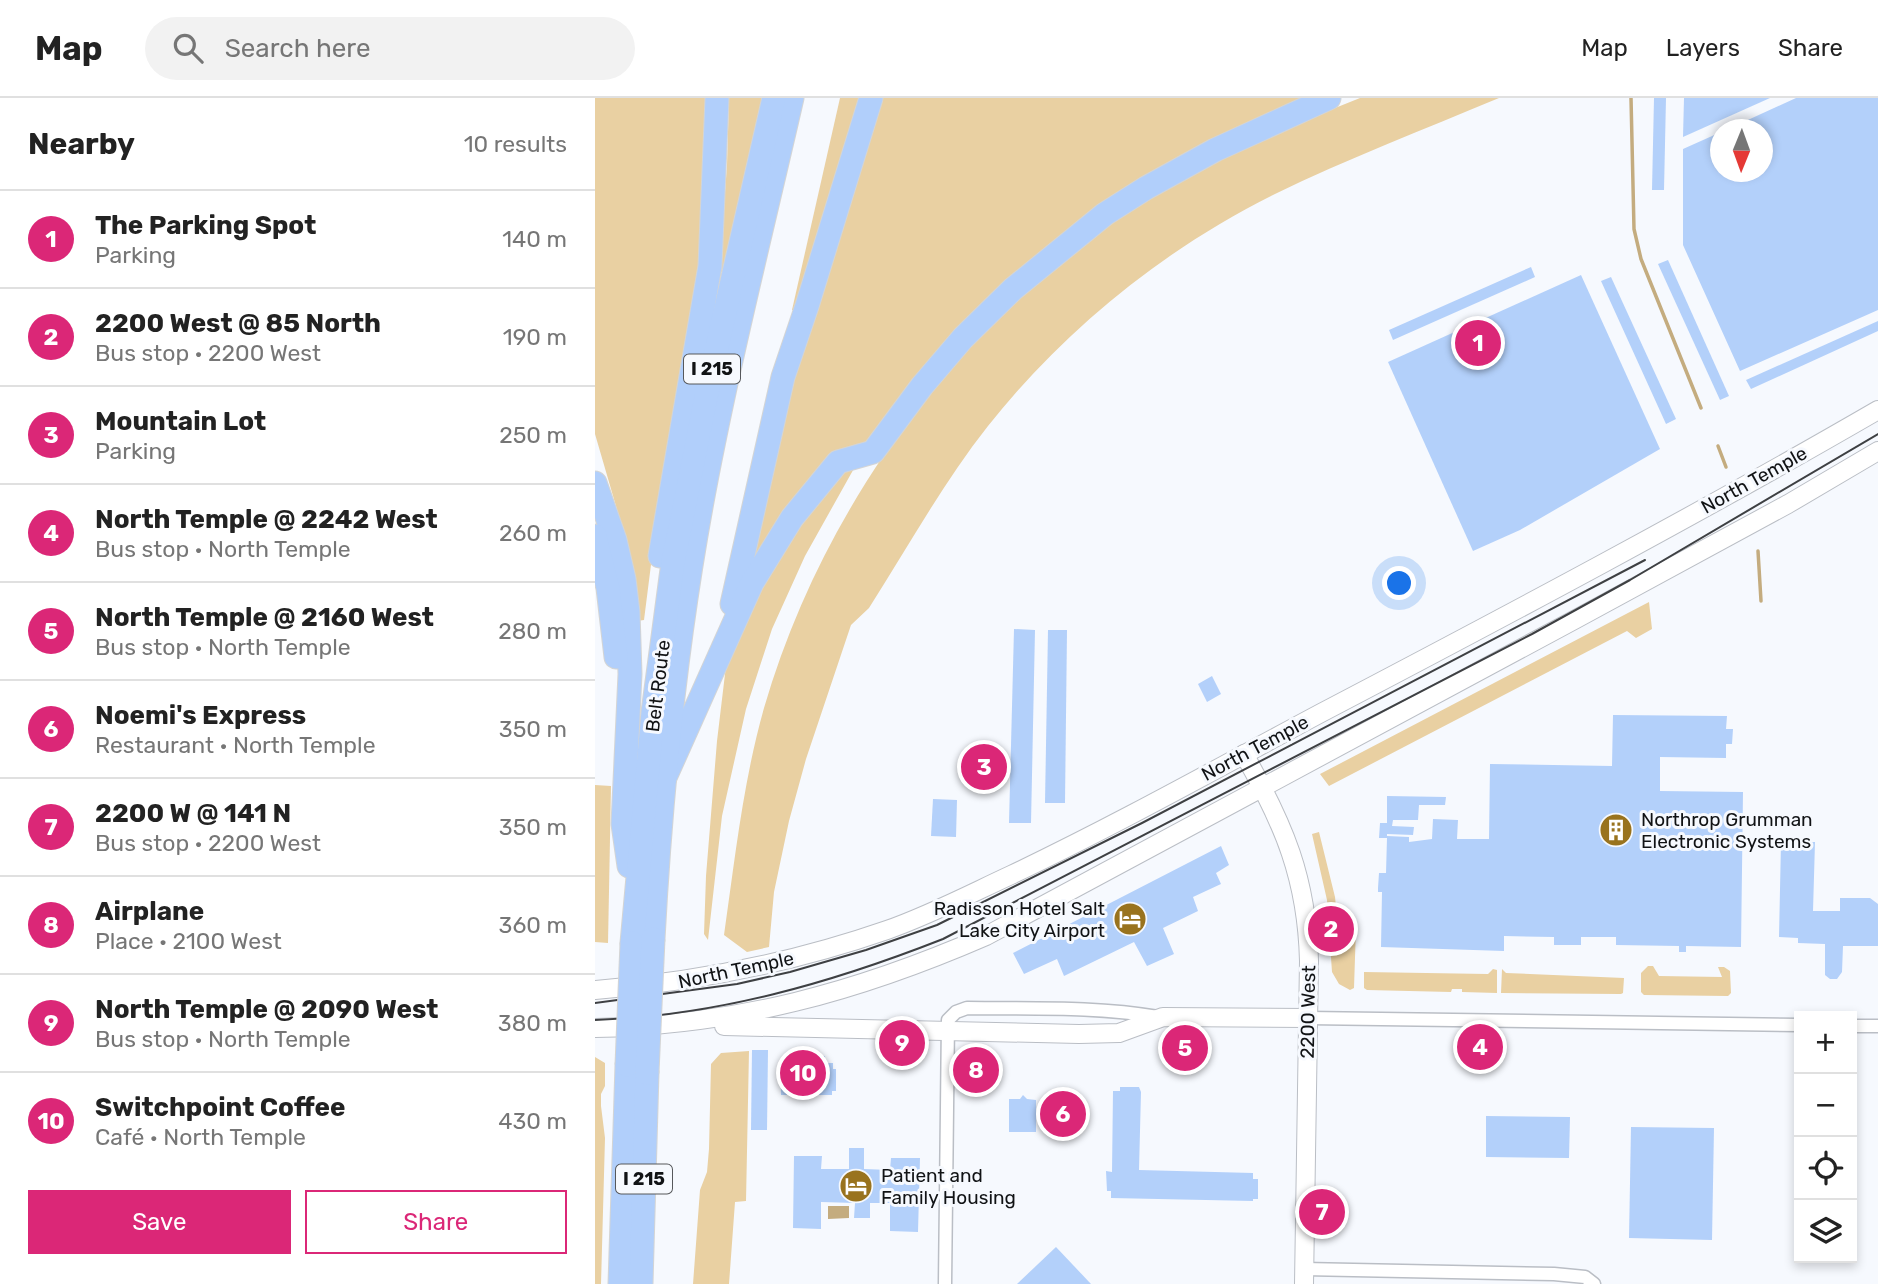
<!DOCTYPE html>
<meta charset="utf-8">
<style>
body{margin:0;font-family:Rubik,sans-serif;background:#f2f2f2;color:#222}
.controls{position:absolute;right:21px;bottom:21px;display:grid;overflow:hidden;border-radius:0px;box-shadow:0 4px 10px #0003}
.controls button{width:63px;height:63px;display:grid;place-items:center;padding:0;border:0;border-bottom:2px solid #e0e0e0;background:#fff;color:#222;font:35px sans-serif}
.compass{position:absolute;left:1115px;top:21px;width:63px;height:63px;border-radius:50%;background:#fff;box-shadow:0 4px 10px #0003;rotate:181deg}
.you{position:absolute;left:805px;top:486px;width:24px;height:24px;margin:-18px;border:5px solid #fff;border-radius:50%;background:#1a73e8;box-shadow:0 0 0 10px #1a73e833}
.badge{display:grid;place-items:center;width:46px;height:46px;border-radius:50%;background:#db2777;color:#fff;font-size:23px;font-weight:700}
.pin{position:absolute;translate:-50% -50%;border:4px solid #fff;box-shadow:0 2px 7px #0006}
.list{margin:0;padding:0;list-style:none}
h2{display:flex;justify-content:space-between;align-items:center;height:91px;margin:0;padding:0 28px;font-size:30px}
h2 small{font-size:23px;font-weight:400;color:#767676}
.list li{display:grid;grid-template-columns:46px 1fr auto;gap:21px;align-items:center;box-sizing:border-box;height:98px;padding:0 28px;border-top:2px solid #e0e0e0}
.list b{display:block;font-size:26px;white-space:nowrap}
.list p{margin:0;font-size:23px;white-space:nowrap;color:#767676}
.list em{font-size:23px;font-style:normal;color:#767676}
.actions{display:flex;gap:14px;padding:21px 28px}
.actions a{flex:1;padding:16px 0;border:2px solid #db2777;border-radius:0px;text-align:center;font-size:24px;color:#db2777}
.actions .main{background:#db2777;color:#fff}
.icon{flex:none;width:38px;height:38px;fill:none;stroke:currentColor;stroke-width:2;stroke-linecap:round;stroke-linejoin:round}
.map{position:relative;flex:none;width:1283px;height:1186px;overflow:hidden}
header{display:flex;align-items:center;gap:42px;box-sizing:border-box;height:98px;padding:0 35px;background:#fff;border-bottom:2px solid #e0e0e0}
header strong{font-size:33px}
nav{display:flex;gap:38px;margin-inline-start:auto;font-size:24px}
.search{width:490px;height:63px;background:#f2f2f2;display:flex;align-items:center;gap:18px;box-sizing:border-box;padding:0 24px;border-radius:38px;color:#767676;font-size:26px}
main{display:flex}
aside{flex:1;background:#fff}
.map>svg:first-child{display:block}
.green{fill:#e9d0a2}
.water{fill:#c4ac7f}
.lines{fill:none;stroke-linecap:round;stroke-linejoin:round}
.stream{stroke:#c4ac7f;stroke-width:3.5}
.building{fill:#b3d0fa}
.street-casing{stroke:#babec5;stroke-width:15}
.secondary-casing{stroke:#babec5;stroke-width:20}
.highway-casing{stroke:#d4d5d5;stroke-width:25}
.street{stroke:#fff;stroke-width:12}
.secondary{stroke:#fff;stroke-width:18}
.highway{stroke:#b1cffb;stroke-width:23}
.tram{stroke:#3e4043;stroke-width:2}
.highway-bridge-casing{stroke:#d4d5d5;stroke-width:25;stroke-linecap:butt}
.highway-bridge{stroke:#b1cffb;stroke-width:23}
.labels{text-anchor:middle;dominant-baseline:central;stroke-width:6;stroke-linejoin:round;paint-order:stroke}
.shield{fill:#f6f9fe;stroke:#56585b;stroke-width:2}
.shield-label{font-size:18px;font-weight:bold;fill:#111315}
.street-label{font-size:19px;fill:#111315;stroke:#f6f9fe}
.poi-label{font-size:19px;fill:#111315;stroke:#f6f9fe;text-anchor:start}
</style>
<header>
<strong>Map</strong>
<div class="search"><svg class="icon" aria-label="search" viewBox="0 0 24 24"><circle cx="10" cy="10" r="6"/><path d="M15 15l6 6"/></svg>Search here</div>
<nav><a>Map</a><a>Layers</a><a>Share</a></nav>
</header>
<main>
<aside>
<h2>Nearby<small>10 results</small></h2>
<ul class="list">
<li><span class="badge">1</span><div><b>The Parking Spot</b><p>Parking</p></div><em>140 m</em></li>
<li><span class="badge">2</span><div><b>2200 West @ 85 North</b><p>Bus stop · 2200 West</p></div><em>190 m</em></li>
<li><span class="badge">3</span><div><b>Mountain Lot</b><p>Parking</p></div><em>250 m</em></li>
<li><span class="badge">4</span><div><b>North Temple @ 2242 West</b><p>Bus stop · North Temple</p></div><em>260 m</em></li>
<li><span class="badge">5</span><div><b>North Temple @ 2160 West</b><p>Bus stop · North Temple</p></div><em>280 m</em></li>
<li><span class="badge">6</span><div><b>Noemi's Express</b><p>Restaurant · North Temple</p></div><em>350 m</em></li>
<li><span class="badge">7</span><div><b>2200 W @ 141 N</b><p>Bus stop · 2200 West</p></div><em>350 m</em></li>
<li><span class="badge">8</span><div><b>Airplane</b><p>Place · 2100 West</p></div><em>360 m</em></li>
<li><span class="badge">9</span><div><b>North Temple @ 2090 West</b><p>Bus stop · North Temple</p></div><em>380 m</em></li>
<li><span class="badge">10</span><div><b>Switchpoint Coffee</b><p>Café · North Temple</p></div><em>430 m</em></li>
</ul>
<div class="actions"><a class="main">Save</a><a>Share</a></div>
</aside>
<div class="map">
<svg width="1283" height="1186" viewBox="0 0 1283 1186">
<rect width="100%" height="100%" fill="#f6f9fe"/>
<!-- green -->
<g class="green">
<polygon points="0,0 117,0 112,127 59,443 49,522 42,523 30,439 0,336"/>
<polygon points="134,0 171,0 132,170 124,176 132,67"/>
<polygon points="245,0 266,0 205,213 197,212"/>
<polygon points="282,0 712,0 502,111 451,150 400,193 271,349 210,458 177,531 151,611 127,718 113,842 109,836 111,778 122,643 133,551 187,323"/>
<path d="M765 0H904C830 31 752 61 680 96 569 151 470 231 393 328 348 385 313 449 274 510L256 527 211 661 194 723 179 794 174 849 152 854 129 837C140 761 148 684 169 610 233 390 387 194 586 81 643 49 705 24 765 0Z"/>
<polygon points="1054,504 1057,531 1041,540 1032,533 734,688 725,676"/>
<polygon points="0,687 16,688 13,845 0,844"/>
<polygon points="724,734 740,799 744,837 761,829 759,890 755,892 744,886 737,874 732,802 717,736"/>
<polygon points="1053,868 1058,868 1064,878 1127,879 1123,869 1129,869 1135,873 1136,895 1133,898 1049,897 1046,894 1046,875"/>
<polygon points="898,871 902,872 902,895 867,894 867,891 857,891 856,894 772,892 769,890 769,874 893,876"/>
<polygon points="907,871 911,875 1029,880 1028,895 1026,896 906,895"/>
<polygon points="154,953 151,1103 140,1104 134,1186 98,1186 105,1092 112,1074 114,1051 116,966 126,955"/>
<polygon points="0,959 10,965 10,988 6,996 6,1008 10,1040 6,1186 0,1186"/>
</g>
<!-- water -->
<polygon class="water" points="233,1108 254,1108 254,1120 233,1121"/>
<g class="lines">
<!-- stream -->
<g class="stream">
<polyline points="1036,0 1039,131 1046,161 1106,310"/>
<polyline points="1123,348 1131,369"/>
<polyline points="1163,453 1166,503"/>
</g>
</g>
<!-- building -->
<g class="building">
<polygon points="1059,0 1071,0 1069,92 1057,92"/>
<polygon points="1089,0 1175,0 1088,39"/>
<polygon points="1201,0 1283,0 1283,212 1145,273 1088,147 1088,51 1126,34 1126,74 1168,74 1168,32 1131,32"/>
<polygon points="1073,162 1134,298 1125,302 1063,166"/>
<polygon points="936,169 940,179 798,242 794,232"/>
<polygon points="986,177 1065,351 925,432 878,453 793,264"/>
<polygon points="1016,179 1081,321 1071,326 1006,183"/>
<polygon points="1283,223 1283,233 1156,291 1151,282"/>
<polygon points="419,531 440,532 436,725 414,725"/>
<polygon points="453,532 472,532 470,705 450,705"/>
<polygon points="617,578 626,596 612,604 603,586"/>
<polygon points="1018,617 1132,618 1131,631 1138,631 1137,646 1131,646 1131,660 1065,659 1065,693 1148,694 1146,849 1091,848 1091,854 1084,854 1084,848 1021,847 1021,839 986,839 986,847 959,847 959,839 909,838 909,853 786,849 787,794 783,794 783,790 784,775 791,775 792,740 784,740 785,725 792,725 792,698 851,699 850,707 824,707 823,722 798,722 797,728 819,729 818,737 792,736 792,738 814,739 814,744 837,741 838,721 863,722 862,741 894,741 895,666 1017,668"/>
<polygon points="338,701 362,702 361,739 336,738"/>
<polygon points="1186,744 1220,744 1218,813 1245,813 1245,800 1275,800 1283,806 1283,848 1248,848 1247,874 1242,881 1235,881 1230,877 1230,846 1203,845 1203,840 1184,839"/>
<polygon points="626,748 634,767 621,775 626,786 598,799 603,813 568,830 579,856 552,868 539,844 469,878 462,861 429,876 418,855"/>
<polygon points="157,952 173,952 172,1032 156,1032"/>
<polygon points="196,958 230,958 230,965 238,965 238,971 241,971 241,993 237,993 237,997 186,997 185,961 196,961"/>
<polygon points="525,989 544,989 546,994 544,1072 658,1075 658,1081 663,1081 663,1101 658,1101 658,1103 516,1100 516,1093 512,1093 511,1073 517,1074 518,993 525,993"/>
<polygon points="428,997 432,1001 441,1002 441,1034 414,1034 414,1001 425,1001"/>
<polygon points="466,997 471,1002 480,1002 479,1034 452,1034 453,1002 461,1002"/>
<polygon points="891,1018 975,1019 974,1060 891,1059"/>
<polygon points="1036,1029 1119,1030 1117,1142 1034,1140"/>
<polygon points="254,1050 269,1050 269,1071 295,1072 296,1060 325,1060 323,1134 295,1133 295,1105 275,1105 275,1120 259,1120 260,1105 226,1104 226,1131 198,1130 199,1058 227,1058 226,1071 254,1071"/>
<polygon points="461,1149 496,1186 422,1186"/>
</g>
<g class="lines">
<defs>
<g id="street">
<polyline points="713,920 1204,927"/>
<polyline points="1257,928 1283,928"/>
<polyline points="709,1171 959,1176 990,1179 999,1186"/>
<path d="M350 1186 353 922 361 914 372 910C436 911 500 908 563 919"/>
</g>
<g id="secondary">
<path d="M649 656C689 727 712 780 714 863L709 1186"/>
<path d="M0 892C100 884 197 865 292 832 335 817 375 796 416 777 521 727 623 670 726 615 913 517 1100 418 1283 312"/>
<polyline points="129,928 484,936 524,935 568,919 713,920"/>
<path d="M0 930C142 927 262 894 391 838L981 521 1193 406 1283 353"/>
</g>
<g id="highway">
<polyline points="0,385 20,442 29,481 33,514 35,576 28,726 34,768"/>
<polyline points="0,438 13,490 21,559"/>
<polyline points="65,458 115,168 122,0"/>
<polyline points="137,506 188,279 212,208 276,0"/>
<polyline points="68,684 157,485 197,420 243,364 278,354 327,288 368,240 418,191 510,116 551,90 620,52 734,0"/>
<path d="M58 841C66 691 81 541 109 393 134 261 167 131 197 0"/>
<polyline points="37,845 58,614 78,464 116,275 179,0"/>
<polyline points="25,1186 32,967"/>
<polyline points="46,1186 52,975"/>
</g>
</defs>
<!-- street casing -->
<use href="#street" class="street-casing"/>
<!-- secondary casing -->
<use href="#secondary" class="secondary-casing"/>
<!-- highway casing -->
<use href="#highway" class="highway-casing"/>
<!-- street -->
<use href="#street" class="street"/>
<!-- secondary -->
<use href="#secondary" class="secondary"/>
<!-- highway -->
<use href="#highway" class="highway"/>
<!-- tram -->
<g class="tram">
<polyline points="0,905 142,886 195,874 271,852 342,827 547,725 1050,462"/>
<path d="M0 922C121 918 236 885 348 841L937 536 1035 482 1283 336"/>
</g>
<defs>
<g id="highway-bridge">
<polyline points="32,967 37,845"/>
<polyline points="52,975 58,841"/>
</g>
</defs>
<!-- highway-bridge casing -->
<use href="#highway-bridge" class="highway-bridge-casing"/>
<!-- highway-bridge -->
<use href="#highway-bridge" class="highway-bridge"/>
</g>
<!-- icons -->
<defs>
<symbol id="building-disc" viewBox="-11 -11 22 22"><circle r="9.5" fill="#99731e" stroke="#f6f9fe"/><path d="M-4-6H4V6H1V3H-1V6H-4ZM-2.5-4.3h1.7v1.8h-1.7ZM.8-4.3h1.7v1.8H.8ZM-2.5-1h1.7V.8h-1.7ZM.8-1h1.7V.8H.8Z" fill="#fff"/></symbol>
<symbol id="hotel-disc" viewBox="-11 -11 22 22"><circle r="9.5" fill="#99731e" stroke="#f6f9fe"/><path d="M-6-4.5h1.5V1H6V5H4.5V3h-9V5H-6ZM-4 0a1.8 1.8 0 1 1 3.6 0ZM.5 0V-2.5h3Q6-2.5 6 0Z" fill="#fff"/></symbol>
</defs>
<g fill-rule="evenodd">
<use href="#building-disc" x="1002" y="713" width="38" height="38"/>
<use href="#hotel-disc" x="516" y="802" width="38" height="38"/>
<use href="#hotel-disc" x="242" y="1069" width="38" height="38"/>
</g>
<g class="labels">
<!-- shield labels -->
<g class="shield">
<rect x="89" y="256.5" width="56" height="29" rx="5"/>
<rect x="21" y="1066.5" width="56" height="29" rx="5"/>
</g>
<g class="shield-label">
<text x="117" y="271">I 215</text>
<text x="49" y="1081">I 215</text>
</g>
<!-- street labels -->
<g class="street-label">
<text transform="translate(1159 382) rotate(-29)">North Temple</text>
<text transform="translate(63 588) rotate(-83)">Belt Route</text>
<text transform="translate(660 650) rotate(-28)">North Temple</text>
<text transform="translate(141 872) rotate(-12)">North Temple</text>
<text transform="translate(713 914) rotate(-89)">2200 West</text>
</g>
<!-- poi labels -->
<g class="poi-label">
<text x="1046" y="721">Northrop Grumman<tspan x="1046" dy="22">Electronic Systems</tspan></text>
<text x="510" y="810" text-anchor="end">Radisson Hotel Salt<tspan x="510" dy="22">Lake City Airport</tspan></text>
<text x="286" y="1077">Patient and<tspan x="286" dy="22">Family Housing</tspan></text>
</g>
</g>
</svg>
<div class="controls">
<button>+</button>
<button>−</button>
<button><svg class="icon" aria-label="locate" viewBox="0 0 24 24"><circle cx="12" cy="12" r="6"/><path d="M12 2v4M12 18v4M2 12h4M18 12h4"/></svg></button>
<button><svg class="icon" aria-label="layers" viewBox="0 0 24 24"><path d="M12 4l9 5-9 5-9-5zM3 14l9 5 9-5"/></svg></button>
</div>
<svg class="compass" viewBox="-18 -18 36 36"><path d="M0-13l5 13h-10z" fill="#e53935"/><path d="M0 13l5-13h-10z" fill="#767676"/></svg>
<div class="you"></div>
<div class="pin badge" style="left:883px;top:245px">1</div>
<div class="pin badge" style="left:736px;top:831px">2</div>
<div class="pin badge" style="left:389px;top:669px">3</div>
<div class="pin badge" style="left:885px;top:949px">4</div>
<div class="pin badge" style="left:590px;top:950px">5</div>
<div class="pin badge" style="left:468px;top:1016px">6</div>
<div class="pin badge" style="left:727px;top:1114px">7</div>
<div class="pin badge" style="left:381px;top:972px">8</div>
<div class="pin badge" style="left:307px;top:945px">9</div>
<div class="pin badge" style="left:208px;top:975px">10</div>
</div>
</main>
